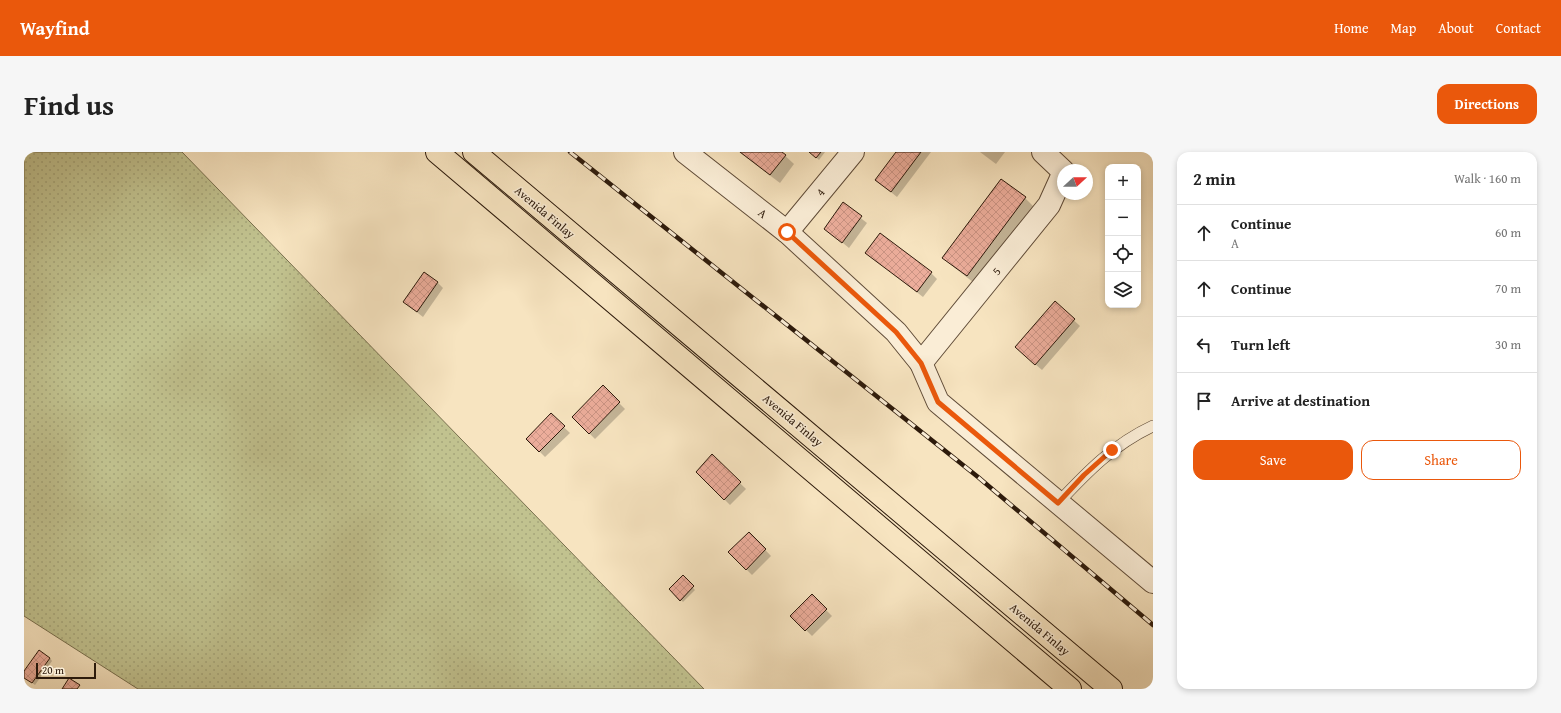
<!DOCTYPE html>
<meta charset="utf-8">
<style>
body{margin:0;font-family:"Gentium Book Plus",serif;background:#f6f6f6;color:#222}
.controls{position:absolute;right:12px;top:12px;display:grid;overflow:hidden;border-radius:8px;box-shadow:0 2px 6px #0003}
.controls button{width:36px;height:36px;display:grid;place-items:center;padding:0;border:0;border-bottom:1px solid #e0e0e0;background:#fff;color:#222;font:20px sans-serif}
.compass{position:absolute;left:1033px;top:12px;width:36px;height:36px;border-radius:50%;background:#fff;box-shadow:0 2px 6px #0003;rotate:69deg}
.scale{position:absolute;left:12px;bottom:10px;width:60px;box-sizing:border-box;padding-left:4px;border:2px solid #2d1a0b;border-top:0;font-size:11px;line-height:14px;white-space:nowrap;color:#2d1a0b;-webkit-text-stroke:3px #faedd6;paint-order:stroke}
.stop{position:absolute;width:12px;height:12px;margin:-9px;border:3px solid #ea580c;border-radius:50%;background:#fff}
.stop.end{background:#ea580c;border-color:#fff;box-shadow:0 1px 4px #0008}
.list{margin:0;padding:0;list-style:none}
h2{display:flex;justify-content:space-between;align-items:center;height:52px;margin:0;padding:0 16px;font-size:17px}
h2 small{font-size:13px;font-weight:400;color:#767676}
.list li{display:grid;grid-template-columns:26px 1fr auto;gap:12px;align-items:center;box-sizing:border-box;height:56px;padding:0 16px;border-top:1px solid #e0e0e0}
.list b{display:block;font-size:15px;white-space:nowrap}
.list p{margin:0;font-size:13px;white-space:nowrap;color:#767676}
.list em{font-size:13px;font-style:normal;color:#767676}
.actions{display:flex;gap:8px;padding:12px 16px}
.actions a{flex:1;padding:9px 0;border:1px solid #ea580c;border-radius:12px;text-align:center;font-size:14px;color:#ea580c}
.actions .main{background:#ea580c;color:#fff}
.icon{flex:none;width:22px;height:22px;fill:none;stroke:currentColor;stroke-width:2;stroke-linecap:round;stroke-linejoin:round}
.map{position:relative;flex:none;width:1129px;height:537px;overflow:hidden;border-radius:12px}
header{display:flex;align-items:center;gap:24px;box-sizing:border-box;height:56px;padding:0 20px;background:#ea580c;color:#fff}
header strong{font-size:19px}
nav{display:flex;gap:22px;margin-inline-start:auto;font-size:14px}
.intro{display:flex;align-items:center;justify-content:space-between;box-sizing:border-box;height:96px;padding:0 24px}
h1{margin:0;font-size:28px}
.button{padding:10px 18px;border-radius:12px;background:#ea580c;color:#fff;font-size:14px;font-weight:700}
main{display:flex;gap:24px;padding:0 24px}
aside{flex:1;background:#fff;border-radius:12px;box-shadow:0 2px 6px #0003}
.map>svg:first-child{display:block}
.grass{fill:url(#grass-dots);stroke:#776e4d}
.shadow{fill:#0003}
.building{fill:url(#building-cross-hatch);stroke:#2d1a0b}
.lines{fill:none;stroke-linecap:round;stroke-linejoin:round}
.service-casing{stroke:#604c38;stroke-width:12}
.minor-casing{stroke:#604c38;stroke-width:24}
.trunk-casing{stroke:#2d1a0b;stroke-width:24}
.service{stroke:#faedd6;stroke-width:11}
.minor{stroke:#faedd6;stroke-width:22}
.trunk{stroke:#f7e4c0;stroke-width:22}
.rail-casing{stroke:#2d1a0b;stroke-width:4.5}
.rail{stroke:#faedd6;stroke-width:3;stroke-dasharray:9;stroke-linecap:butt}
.route{stroke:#ea580c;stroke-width:5}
.labels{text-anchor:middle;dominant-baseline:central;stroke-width:3;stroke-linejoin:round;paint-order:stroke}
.street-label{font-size:12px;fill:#2d1a0b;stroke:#faedd6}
</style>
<header>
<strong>Wayfind</strong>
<nav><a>Home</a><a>Map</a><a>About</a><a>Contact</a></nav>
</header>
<div class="intro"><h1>Find us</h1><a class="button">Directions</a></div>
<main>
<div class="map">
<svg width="1129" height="537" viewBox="0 0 1129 537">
<defs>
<pattern id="grass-dots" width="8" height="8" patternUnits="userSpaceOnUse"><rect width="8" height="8" fill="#c1c28f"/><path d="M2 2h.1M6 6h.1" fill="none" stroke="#a6a67a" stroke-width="1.8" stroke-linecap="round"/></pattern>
<pattern id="building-cross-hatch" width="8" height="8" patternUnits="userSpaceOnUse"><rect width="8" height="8" fill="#ecad9b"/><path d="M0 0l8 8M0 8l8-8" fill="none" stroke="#cb9484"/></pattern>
</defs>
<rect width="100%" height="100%" fill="#f7e4c0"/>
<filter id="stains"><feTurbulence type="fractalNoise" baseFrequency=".005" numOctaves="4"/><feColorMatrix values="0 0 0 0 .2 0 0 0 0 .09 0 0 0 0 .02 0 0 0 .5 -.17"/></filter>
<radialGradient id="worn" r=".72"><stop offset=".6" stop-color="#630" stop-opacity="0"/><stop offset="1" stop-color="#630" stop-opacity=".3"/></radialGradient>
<!-- grass -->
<polygon class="grass" points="0,0 158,0 680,537 114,537 0,464"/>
<!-- shadow -->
<g class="shadow">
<polygon points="715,0 757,0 770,12 756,31"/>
<polygon points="786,0 801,0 795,8"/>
<polygon points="873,0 907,0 873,45 852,28"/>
<polygon points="956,0 981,0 972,12"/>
<polygon points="1001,46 1012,57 954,134 931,116 920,106"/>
<polygon points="819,52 843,71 825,96 801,76"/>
<polygon points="842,101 907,121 913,127 899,145"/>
<polygon points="414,131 419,136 399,165 380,150"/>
<polygon points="1031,151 1056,174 1018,218 998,201"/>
<polygon points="579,235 601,257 571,287 549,265"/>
<polygon points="527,263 546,281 521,305 503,287"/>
<polygon points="688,304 722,337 706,353 673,320"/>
<polygon points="725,381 747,404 728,423 705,400"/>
<polygon points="659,425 671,438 659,450 646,437"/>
<polygon points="788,444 808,464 788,484 768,464"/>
<polygon points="26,506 28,509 11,533 0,525 0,521"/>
</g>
<!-- building -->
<g class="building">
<polygon points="716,0 758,0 762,3 746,23"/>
<polygon points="785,0 797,0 792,6"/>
<polygon points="872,0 897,0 867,40 851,28"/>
<polygon points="977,27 1002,45 943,124 918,106"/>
<polygon points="819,50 838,64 818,91 800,77"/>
<polygon points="856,81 908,120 893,140 841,101"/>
<polygon points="400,120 414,130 393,160 379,150"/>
<polygon points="1031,149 1051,167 1011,213 991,195"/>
<polygon points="579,233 596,250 565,282 548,265"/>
<polygon points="527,261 541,274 515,300 502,287"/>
<polygon points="688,302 717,330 700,348 672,320"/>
<polygon points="725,380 742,397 722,418 704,400"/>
<polygon points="659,423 670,434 656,449 645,437"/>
<polygon points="788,442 803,457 781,479 766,464"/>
<polygon points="15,498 26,506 8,531 0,526 0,519"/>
<polygon points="45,526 56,533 53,537 38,537"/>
</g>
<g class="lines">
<defs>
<path id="service" d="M1034 351C1063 320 1090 292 1129 274"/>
<g id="minor">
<polyline points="661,0 763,80 872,180 897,211 914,250 1129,430"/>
<polyline points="1019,0 1039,19"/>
<polyline points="763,80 829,0"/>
<polyline points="897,211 1025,53 1039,22"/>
</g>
<g id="trunk">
<polyline points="413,0 1046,537"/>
<polyline points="450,0 1087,537"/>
</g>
</defs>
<!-- service casing -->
<use href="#service" class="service-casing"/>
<!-- minor casing -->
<use href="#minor" class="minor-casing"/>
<!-- trunk casing -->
<use href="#trunk" class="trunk-casing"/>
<!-- service -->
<use href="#service" class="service"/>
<!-- minor -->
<use href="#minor" class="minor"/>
<!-- trunk -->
<use href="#trunk" class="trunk"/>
<defs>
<polyline id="rail" points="546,0 954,325 1129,473"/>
</defs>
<!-- rail casing -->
<use href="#rail" class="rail-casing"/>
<!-- rail -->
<use href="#rail" class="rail"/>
</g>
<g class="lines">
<!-- route -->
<polyline class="route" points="763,80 872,180 897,211 914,250 1034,351 1060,323 1088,298"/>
</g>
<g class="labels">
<!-- street labels -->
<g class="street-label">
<text transform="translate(796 40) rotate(-51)">4</text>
<text transform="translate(521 60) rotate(40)">Avenida Finlay</text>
<text transform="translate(739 61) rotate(38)">A</text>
<text transform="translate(972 119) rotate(-51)">5</text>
<text transform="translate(769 268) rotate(40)">Avenida Finlay</text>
<text transform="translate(1016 477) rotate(40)">Avenida Finlay</text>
</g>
</g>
<rect width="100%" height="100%" filter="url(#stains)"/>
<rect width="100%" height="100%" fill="url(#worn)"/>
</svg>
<div class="controls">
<button>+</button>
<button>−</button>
<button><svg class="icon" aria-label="locate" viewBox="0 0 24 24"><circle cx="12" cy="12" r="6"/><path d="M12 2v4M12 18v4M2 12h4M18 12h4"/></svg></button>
<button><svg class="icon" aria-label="layers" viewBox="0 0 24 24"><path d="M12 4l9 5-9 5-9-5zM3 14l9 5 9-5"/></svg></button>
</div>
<svg class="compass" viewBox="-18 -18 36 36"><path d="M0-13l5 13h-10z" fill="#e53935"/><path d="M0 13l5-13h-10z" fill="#767676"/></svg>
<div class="scale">20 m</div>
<div class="stop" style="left:763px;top:80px"></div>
<div class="stop end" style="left:1088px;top:298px"></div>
</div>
<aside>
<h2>2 min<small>Walk · 160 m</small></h2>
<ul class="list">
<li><svg class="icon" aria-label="ahead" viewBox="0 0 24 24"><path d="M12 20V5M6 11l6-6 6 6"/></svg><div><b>Continue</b><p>A</p></div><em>60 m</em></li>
<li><svg class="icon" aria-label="ahead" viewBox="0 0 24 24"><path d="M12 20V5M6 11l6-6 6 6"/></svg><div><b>Continue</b></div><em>70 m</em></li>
<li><svg class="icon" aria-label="left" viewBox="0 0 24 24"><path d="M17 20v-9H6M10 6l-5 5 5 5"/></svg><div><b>Turn left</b></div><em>30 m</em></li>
<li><svg class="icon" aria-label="arrive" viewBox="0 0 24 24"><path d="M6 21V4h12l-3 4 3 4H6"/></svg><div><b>Arrive at destination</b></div></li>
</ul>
<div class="actions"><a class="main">Save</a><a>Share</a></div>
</aside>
</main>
